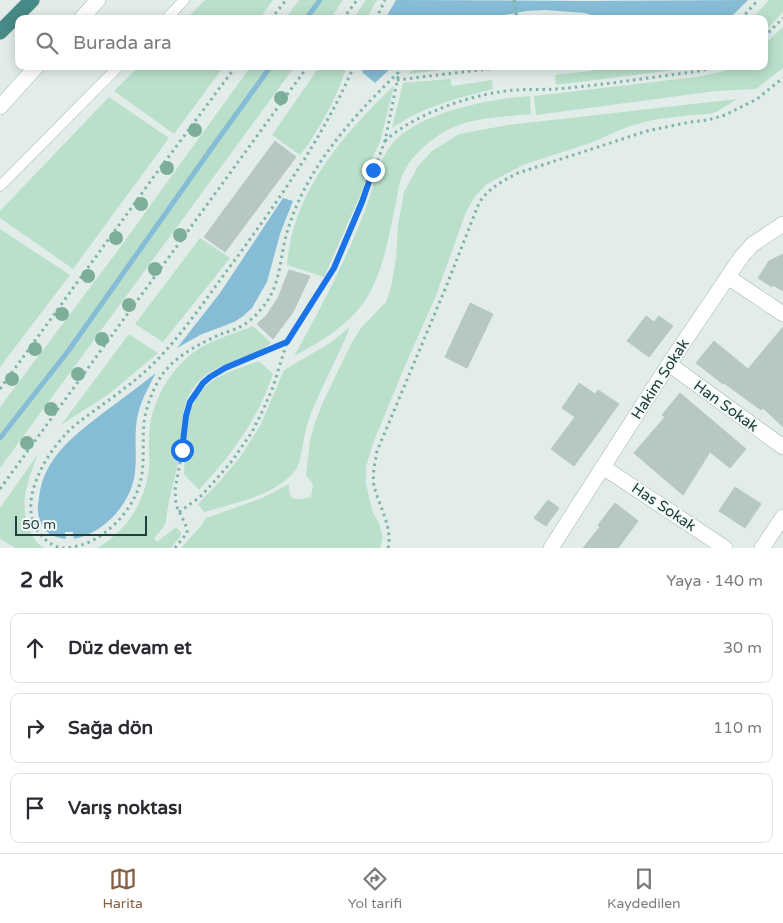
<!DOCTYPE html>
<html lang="tr">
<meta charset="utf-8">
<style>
body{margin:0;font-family:"Varela Round",sans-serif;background:#f7f7f7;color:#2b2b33}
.scale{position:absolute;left:15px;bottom:12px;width:132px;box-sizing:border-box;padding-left:5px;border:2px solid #21403d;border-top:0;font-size:14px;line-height:18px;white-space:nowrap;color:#21403d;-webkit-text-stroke:4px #f3faf7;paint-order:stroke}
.stop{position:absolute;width:15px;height:15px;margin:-11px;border:4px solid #1a73e8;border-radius:50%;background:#fff}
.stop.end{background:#1a73e8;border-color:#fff;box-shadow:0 1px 5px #0008}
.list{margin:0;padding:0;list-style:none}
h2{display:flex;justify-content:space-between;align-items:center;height:65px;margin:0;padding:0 20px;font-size:21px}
h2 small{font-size:16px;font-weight:400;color:#7c7c81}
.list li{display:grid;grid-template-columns:32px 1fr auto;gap:15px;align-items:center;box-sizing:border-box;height:70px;margin:0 10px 10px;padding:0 10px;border:1px solid #e1e1e2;border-radius:10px}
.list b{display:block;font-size:19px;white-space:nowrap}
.list em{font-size:16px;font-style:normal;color:#7c7c81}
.icon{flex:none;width:28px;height:28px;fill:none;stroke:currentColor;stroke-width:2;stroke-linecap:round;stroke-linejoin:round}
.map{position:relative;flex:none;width:783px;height:548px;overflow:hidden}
.search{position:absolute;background:#fff;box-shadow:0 2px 12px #0003;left:15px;right:15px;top:15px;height:55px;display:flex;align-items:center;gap:12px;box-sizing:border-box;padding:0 18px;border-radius:10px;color:#7c7c81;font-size:19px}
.sheet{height:305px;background:#fff}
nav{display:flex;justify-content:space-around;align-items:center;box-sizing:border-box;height:70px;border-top:1px solid #e1e1e2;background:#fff;font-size:14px;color:#7c7c81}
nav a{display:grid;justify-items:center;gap:2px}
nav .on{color:#895d41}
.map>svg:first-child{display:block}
.green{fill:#bae0cb}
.water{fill:#86bcd6}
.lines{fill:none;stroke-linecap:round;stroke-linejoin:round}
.stream{stroke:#86bcd6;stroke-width:5}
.building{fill:#b7c8c4;stroke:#b4c8c3}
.service-casing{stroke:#a4b6b3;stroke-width:11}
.minor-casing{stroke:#a4b6b3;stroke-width:16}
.trunk-casing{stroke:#c1cac9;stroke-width:16}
.path{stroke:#80b3ac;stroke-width:3;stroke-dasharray:2.5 4;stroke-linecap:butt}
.service{stroke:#fff;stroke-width:10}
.minor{stroke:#fff;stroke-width:15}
.trunk{stroke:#478a87;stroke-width:15}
.tree{fill:#7cae99}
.route{stroke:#1a73e8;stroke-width:6}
.labels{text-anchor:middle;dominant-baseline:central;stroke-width:4;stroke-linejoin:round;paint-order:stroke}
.street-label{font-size:15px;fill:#21403d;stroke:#f3faf7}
</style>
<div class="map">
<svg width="783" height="548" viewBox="0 0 783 548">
<rect width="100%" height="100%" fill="#e2edea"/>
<!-- green -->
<g class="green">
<polygon points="205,0 273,0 259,19 186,19"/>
<polygon points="299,0 343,0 330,19 285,19"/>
<polygon points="366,0 377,0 366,19 353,19"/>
<polygon points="769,0 783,0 783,12 764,32 764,19 752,19"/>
<polygon points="783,27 783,68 756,89 716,91 536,115 534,96 696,77 721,72 734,66 764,66 764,45"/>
<polygon points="139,66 224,66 174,134 114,91"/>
<polygon points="251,66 295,66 0,468 0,407 116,253"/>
<path d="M320 66H347C337 97 320 129 300 155L272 135Z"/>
<polygon points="417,66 476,66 408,74"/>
<polygon points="597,66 705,66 556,85 555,75 592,71"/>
<path d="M450 79 452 86 492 80 493 89C457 98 423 107 392 128L403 83Z"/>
<path d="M394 86 380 142 371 161 362 191 324 277 287 265C288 253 290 240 294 227 310 173 353 124 394 86Z"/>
<path d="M530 96 531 114C504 117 474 117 449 129 434 137 413 154 405 170 399 179 398 192 396 203 389 235 382 280 361 306 344 328 319 343 294 356 321 308 347 258 366 208 374 186 377 163 392 144 419 112 490 99 530 96Z"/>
<polygon points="109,97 169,138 73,269 0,218 0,211"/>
<path d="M737 99 718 111 710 114 690 115 652 120 627 127 590 143 523 165 487 184 475 196 466 212 435 298 404 368 372 446 366 467V484L373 513 379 523 383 538 380 548H181L200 527 206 518 262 498 289 484C288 503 297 500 311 497L313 484 306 475 310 440 315 423 323 402 351 344 361 328 386 302 391 287 396 259 398 225 404 192 418 166 432 151 459 134 508 125Z"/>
<polygon points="0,229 70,275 0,367"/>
<polygon points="200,238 230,258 163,342 135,324"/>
<path d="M253 326 271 343C265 348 259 352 252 355 237 362 219 365 206 375 178 396 183 426 179 456 176 478 168 499 166 521L163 528 154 538 157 542 176 527 181 532 180 537 171 548H97C127 531 145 502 149 468 150 457 148 445 149 434 151 405 166 376 188 357 205 341 232 335 253 326Z"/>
<path d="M350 327C337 361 318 391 307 425 303 438 302 463 294 472 272 497 234 503 204 512L198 504 220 481 241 456 261 424 284 370 330 343Z"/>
<polygon points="129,334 158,353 109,394 61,425"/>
<path d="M259 361 273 374C257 421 232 454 199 490L184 474C186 442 182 402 212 381 226 372 243 367 259 361Z"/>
<path d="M38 454C29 478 19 500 28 526 31 535 36 543 44 548H16L0 539V508Z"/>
</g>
<!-- water -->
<g class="water">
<polygon points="396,0 585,1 748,0 734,14 727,19 604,19 585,13 546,10 526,11 484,19 385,19"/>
<polygon points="364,66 393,66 375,83 362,72"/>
<polygon points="283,198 293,201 280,234 267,282 252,308 242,317 234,322 200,335 177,348 220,293"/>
<path d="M156 373C148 388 140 402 137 419 134 437 137 455 135 473 131 504 104 533 74 539L73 532H65L66 539C51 537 43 532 39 517 37 511 38 504 39 498 43 457 77 433 107 410 124 398 140 385 156 373Z"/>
</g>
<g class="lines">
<!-- stream -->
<g class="stream">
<polyline points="306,19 320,0"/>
<polyline points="0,438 69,350 216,142 271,66"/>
</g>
</g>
<!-- building -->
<g class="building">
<polygon points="275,141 296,157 225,252 204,237"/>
<polygon points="783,254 783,291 773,285 772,287 758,278 769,261"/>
<polygon points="289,270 310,276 293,312 273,339 257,324 266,316 278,298"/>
<polygon points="470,303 493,314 467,368 445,357"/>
<polygon points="646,316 654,322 659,316 673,326 649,357 627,341"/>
<polygon points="783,327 783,427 763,408 761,410 724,383 723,384 696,363 714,341 748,369"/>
<polygon points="579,383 595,394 598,390 619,404 574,466 551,449 575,417 562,408"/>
<polygon points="680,393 746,449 730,468 710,452 683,495 634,453 665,417 662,415"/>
<polygon points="735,487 761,504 745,528 719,511"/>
<polygon points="548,500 559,508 546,526 534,518"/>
<polygon points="615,503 638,521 618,548 583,548 600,527 598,525"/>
</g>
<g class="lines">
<defs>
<g id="service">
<polyline points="166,19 184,0"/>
<polyline points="0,186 119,66"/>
</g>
<g id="minor">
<polyline points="81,19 98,0"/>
<polyline points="0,107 37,66"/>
<polyline points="728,277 783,314"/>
<polyline points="669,364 783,447"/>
<polyline points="603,467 725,548"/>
<polyline points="551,548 669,364 742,256 753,244 783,224"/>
<polyline points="762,548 783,517"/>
</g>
<polyline id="trunk" points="0,32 32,0"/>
</defs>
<!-- service casing -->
<use href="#service" class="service-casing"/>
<!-- minor casing -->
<use href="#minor" class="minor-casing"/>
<!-- trunk casing -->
<use href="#trunk" class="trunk-casing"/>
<!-- path -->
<g class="path">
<polyline points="514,0 517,19"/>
<polyline points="271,19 286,0"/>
<polyline points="343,19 357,0"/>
<polyline points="376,19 385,0"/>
<polyline points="534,19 554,19"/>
<polyline points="741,19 758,0"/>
<polyline points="764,37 783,18"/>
<path d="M354 66C322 140 274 207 226 272 204 302 183 333 157 360 134 384 105 402 79 422 51 443 12 503 41 535 46 541 54 547 62 548 74 548 87 544 97 538 118 525 136 503 141 479 145 461 142 442 144 423 146 406 154 386 164 372 179 354 201 343 221 334 230 331 241 328 249 321 256 316 261 309 266 303 282 281 280 251 289 226 309 163 358 111 405 66"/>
<polyline points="397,80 512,66"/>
<path d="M385 141C415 113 477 92 518 90 531 89 544 90 556 89 604 85 653 77 700 71L718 66"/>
<polyline points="0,389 158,171 236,66"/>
<polyline points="0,489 308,66"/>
<polyline points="179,512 200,497 212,484 232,461 252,432 263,410 273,387 287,342 334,268 362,202 385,141 399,72"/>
<polyline points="175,548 187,533 187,528 176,505 175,490 180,463 186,416 190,402 195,393 210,377 225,368 287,342"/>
<path d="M388 548C393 528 379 506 374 486 372 475 375 463 377 451L446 287 479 203C489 188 502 181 518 173L647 131 690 122 708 120 725 115 757 99 783 78"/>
</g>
<!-- service -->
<use href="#service" class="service"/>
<!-- minor -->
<use href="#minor" class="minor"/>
<!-- trunk -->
<use href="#trunk" class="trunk"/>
</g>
<!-- trees -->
<g class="tree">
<circle cx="281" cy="98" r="7"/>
<circle cx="195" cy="130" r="7"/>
<circle cx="167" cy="168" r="7"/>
<circle cx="141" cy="204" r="7"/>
<circle cx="180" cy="235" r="7"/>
<circle cx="116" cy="238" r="7"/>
<circle cx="155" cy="269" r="7"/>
<circle cx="88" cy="276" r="7"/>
<circle cx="129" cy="305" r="7"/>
<circle cx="62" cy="314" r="7"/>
<circle cx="102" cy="339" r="7"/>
<circle cx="35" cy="349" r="7"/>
<circle cx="78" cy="374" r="7"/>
<circle cx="12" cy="379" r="7"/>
<circle cx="51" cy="409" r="7"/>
<circle cx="27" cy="443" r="7"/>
</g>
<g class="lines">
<!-- route -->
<polyline class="route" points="182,450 186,416 190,402 203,383 210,377 225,368 287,342 334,268 362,202 373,170"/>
</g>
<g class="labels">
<!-- street labels -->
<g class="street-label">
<text transform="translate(660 379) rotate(-57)">Hakim Sokak</text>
<text transform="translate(726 406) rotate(36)">Han Sokak</text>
<text transform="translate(664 507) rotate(34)">Has Sokak</text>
</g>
</g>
</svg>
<div class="scale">50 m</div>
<div class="stop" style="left:182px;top:450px"></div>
<div class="stop end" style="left:373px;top:170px"></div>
<div class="search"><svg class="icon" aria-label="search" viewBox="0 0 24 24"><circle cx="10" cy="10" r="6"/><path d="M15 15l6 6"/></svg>Burada ara</div>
</div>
<section class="sheet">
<h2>2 dk<small>Yaya · 140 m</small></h2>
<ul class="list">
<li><svg class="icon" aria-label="ahead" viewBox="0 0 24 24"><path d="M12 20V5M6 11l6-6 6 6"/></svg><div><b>Düz devam et</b></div><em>30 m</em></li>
<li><svg class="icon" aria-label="right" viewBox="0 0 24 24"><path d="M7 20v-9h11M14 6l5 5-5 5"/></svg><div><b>Sağa dön</b></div><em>110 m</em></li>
<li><svg class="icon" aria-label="arrive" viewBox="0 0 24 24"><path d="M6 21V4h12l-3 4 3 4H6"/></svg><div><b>Varış noktası</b></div></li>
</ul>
</section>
<nav>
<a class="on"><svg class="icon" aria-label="map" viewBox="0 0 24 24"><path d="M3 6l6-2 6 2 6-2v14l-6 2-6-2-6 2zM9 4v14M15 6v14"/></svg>Harita</a>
<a><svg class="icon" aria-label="directions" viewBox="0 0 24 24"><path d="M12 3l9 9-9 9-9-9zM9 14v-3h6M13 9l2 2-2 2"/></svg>Yol tarifi</a>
<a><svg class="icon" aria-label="saved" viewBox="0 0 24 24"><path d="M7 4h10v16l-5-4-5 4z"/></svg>Kaydedilen</a>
</nav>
